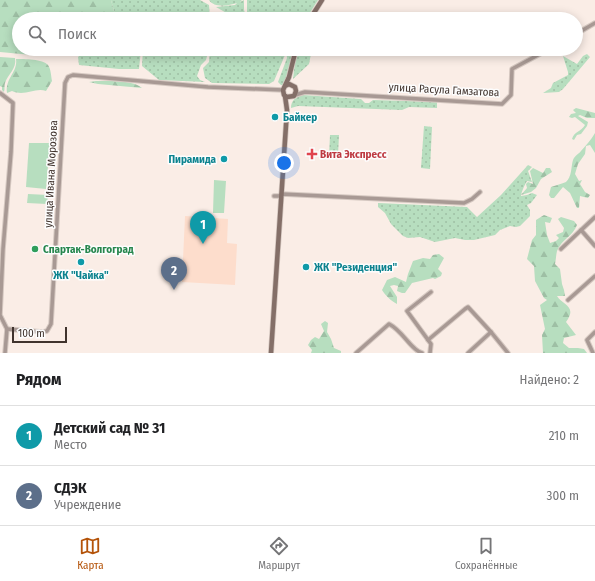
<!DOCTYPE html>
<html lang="ru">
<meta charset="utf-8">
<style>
body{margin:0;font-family:"Fira Sans Condensed",sans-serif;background:#f2f2f2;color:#202124}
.scale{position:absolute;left:12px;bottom:10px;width:55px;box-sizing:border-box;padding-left:4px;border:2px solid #40332d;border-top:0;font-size:11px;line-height:14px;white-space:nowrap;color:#40332d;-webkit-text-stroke:3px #fdfdfd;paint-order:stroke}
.you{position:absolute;left:284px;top:163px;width:14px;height:14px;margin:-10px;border:3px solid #fff;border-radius:50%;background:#1a73e8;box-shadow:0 0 0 6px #1a73e833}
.badge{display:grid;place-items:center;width:26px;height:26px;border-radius:50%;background:#b45309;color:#fff;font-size:13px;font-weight:700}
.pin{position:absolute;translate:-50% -33px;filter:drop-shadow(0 1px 2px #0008)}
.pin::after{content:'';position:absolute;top:21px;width:14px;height:12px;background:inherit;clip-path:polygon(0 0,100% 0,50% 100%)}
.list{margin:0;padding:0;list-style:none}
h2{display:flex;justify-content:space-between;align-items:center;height:52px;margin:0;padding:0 16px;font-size:17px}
h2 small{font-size:13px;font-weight:400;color:#757577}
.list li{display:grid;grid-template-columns:26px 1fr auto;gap:12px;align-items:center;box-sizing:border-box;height:60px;padding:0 16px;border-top:1px solid #e0e0e0}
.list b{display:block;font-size:15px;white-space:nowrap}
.list p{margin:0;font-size:13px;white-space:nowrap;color:#757577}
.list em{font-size:13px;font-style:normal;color:#757577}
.icon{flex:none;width:22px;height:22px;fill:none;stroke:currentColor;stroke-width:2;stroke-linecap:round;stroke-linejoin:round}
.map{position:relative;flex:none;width:595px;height:353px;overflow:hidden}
.search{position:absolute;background:#fff;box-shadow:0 2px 10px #0003;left:12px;right:12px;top:12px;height:44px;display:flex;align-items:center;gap:10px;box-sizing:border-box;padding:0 14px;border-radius:22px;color:#757577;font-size:15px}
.sheet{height:172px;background:#fff}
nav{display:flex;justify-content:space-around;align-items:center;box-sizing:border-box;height:56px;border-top:1px solid #e0e0e0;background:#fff;font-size:11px;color:#757577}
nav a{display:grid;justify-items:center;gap:2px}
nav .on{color:#b45309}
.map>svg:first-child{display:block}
.built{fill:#fdddcc}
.grass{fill:url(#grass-dots)}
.forest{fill:url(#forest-firs)}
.garden{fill:#b7debf}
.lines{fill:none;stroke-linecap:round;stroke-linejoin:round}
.minor-casing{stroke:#d5c8c1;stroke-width:5.5}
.secondary-casing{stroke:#d5c8c1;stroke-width:6}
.minor{stroke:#a89994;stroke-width:3.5}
.secondary{stroke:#846f68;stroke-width:4.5}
.culture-dot{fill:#0f9aa8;stroke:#fdfdfd;stroke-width:1.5}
.health-dot{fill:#e0444e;stroke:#fdfdfd;stroke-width:1.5}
.leisure-dot{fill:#2e9e5b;stroke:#fdfdfd;stroke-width:1.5}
.labels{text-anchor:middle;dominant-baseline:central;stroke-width:3;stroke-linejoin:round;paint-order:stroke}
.street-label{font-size:11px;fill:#40332d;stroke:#fdfdfd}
.culture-label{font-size:11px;font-weight:bold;fill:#0d838f;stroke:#fdfdfd;text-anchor:start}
.health-label{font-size:11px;font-weight:bold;fill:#be3a42;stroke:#fdfdfd;text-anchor:start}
.leisure-label{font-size:11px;font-weight:bold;fill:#27864d;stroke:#fdfdfd;text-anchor:start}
</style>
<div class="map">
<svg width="595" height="353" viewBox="0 0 595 353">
<defs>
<pattern id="grass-dots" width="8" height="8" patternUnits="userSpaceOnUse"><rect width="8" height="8" fill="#b7debf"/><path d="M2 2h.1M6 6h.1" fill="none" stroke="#9ebfa4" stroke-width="1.8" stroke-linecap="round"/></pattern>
<pattern id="forest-firs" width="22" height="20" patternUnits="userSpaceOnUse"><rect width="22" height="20" fill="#b7debf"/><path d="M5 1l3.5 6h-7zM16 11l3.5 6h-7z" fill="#9ebfa4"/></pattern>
</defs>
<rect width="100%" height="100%" fill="#faede6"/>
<!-- built -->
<polygon class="built" points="185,216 228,219 227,243 237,244 235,285 182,282"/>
<!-- grass -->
<g class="grass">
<polygon points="111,0 200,0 209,5 210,19 116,19"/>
<path d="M209 0H242L240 2 244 0V10L247 19H237L216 7 235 5 237 3C228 6 214 8 209 0Z"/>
<polygon points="247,0 318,0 306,19 249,19 247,12"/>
<polygon points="141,49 139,69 119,69 79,65 78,57 86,50"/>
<polygon points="143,49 206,49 208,52 206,60 201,65 197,76 200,80 205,82 159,80 142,66"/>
<polygon points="210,49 282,49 285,55 274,81 269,84 212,83 205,78 203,68 209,62"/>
<polygon points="286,49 293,49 287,79 283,85 281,85 278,82 287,58"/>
<polygon points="300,49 312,49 309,64 293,79 295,62"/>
<polygon points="587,54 590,57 563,89 559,92 543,93 551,88 553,83 568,75 568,72 563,56 577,64 583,56"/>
<path d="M303 95 361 99 365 103H369L373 100 437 102V108L409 107 402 110 298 106 291 108C291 100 296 97 303 95Z"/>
<polygon points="424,126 432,127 430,169 421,168"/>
<polygon points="330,135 339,135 338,156 329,156"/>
<path d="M528 165 532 167 528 171 532 182 527 181C525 184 521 193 521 196L527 195 532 193 537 195 531 203 527 205 530 210V216L520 226 516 227 510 226 500 230 495 235 474 240H465L455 238 435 242 420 237 408 238 403 236 391 224 385 213 378 207V203L467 207 477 217 501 195Z"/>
</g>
<!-- forest -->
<g class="forest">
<polygon points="0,0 111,0 116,19 19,19 19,49 105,49 32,55 0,52"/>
<path d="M0 57 15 58C17 69 8 74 5 83 4 86 5 89 4 92L2 90V87L0 86Z"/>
<path d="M16 59C24 59 43 59 48 65 51 69 51 76 52 81L46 91C35 87 25 97 12 91L7 93C5 78 18 72 16 59Z"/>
<path d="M96 81C108 81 134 80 142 88L98 84 89 82Z"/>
<path d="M576 108 595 113V118H587L580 115 578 116 588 122 587 126 581 134 577 135 574 140 572 139C574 131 581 132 585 125L575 117 572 118 569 117 571 114 576 113 573 110Z"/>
<path d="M595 133V153L590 145 586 146 585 154 578 164 575 174 579 181 582 180 580 184 585 192 590 195 588 198 580 196 579 208H577L570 193 563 187 554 198H551L549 195 551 187C556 185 562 184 566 182 572 177 571 166 573 160 575 155 579 154 581 151 586 145 591 140 595 133Z"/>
<polygon points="533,168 543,173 546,168 550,168 552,172 541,179 536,188 531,192 521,195 527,188 526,184 528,182 533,184 530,171"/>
<path d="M544 215 552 218 550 223 545 222 547 235 550 243 556 241 559 238 556 235 563 232 564 228 558 219 561 217 574 221 577 225C573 236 561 240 557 251 556 255 556 260 555 264L560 269 562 284 564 290 565 296H557C562 305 578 306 566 322L576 335 564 338 563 343 569 348H578L584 349 587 353H543L542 335 545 329 540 305 547 300 544 298 535 281 534 266 527 259 532 240 536 235V220Z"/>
<path d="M439 254 444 258 438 269 442 273 441 276 435 279 433 278 412 283 405 293H402L397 291 398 286 394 285 390 286 397 297V304C390 300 386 296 382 290L387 280 395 277 406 282 408 274 413 261 423 258 430 259 433 255Z"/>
<polygon points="325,321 328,323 327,332 331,339 334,348 341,351 341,353 311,353 312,350 308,345 311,340 315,337 319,339 324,331 321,324"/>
</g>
<!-- garden -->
<g class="garden">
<polygon points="29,143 50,143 46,189 26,187"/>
<polygon points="214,180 226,181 224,213 213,213"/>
<polygon points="28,194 48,195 47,204 27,203"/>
</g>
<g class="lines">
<defs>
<g id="minor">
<polyline points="576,34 595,23"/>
<polyline points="0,93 13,103 11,152 3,249 0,315 7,329 5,353"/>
<polyline points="295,95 305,92 502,104 511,95 512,69 549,49"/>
<polyline points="274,196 279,196 282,194 464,203 472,199 480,192"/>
<polyline points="581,230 595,246"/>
<polyline points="561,249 595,217"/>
<polyline points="568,300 595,276"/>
<polyline points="7,329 43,332 47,331 51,324 65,83 68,77 73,75 208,87 283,90"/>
<polyline points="428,340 465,309 468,307 491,332 508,353"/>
<path d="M356 353 389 324C403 331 411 350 422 353"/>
<polyline points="430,353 431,344 407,311 431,292"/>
<polyline points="468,353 491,332"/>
<polyline points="593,353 587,340 595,332"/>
</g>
<g id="secondary">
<polyline points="310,19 322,0"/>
<polyline points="285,86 289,84 295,87 296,91 294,96 287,97 284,95 283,90 289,77 296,49"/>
<polyline points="271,353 287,110 285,96"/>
</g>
</defs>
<!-- minor casing -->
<use href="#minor" class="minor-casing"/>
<!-- secondary casing -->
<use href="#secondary" class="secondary-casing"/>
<!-- minor -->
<use href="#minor" class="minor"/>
<!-- secondary -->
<use href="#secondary" class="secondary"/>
</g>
<!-- markers -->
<g class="culture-dot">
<circle cx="275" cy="117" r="4"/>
<circle cx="224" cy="159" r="4"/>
<circle cx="81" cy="262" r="4"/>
<circle cx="306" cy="267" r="4"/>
</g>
<path class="health-dot" d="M310 148h4v4h4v4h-4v4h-4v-4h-4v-4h4z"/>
<circle class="leisure-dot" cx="35" cy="249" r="4"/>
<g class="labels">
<!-- street labels -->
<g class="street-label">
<text transform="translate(444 90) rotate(3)">улица Расула Гамзатова</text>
<text transform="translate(51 174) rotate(-87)">улица Ивана Морозова</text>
</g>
<!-- culture labels -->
<g class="culture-label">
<text x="283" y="117">Байкер</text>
<text x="216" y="159" text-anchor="end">Пирамида</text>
<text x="314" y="267">ЖК "Резиденция"</text>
<text x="81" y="275" text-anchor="middle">ЖК "Чайка"</text>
</g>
<!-- health labels -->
<g class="health-label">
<text x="320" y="154">Вита Экспресс</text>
</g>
<!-- leisure labels -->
<g class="leisure-label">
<text x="43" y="249">Спартак-Волгоград</text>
</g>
</g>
</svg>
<div class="scale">100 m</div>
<div class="you"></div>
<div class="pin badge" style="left:203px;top:244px;background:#0f9aa8">1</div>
<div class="pin badge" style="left:174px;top:290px;background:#5c6f8a">2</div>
<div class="search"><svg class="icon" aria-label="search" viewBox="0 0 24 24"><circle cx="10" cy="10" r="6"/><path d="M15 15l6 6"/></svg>Поиск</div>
</div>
<section class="sheet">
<h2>Рядом<small>Найдено: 2</small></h2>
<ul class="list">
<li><span class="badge" style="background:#0f9aa8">1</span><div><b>Детский сад № 31</b><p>Место</p></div><em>210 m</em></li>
<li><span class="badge" style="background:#5c6f8a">2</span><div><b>СДЭК</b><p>Учреждение</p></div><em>300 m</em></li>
</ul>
</section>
<nav>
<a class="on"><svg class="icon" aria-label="map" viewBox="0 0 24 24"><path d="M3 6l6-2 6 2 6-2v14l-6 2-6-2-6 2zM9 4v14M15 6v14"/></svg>Карта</a>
<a><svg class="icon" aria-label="directions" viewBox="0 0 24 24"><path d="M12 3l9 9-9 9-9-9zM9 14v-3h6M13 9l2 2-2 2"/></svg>Маршрут</a>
<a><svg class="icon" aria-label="saved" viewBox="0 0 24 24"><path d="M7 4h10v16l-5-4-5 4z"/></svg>Сохранённые</a>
</nav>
